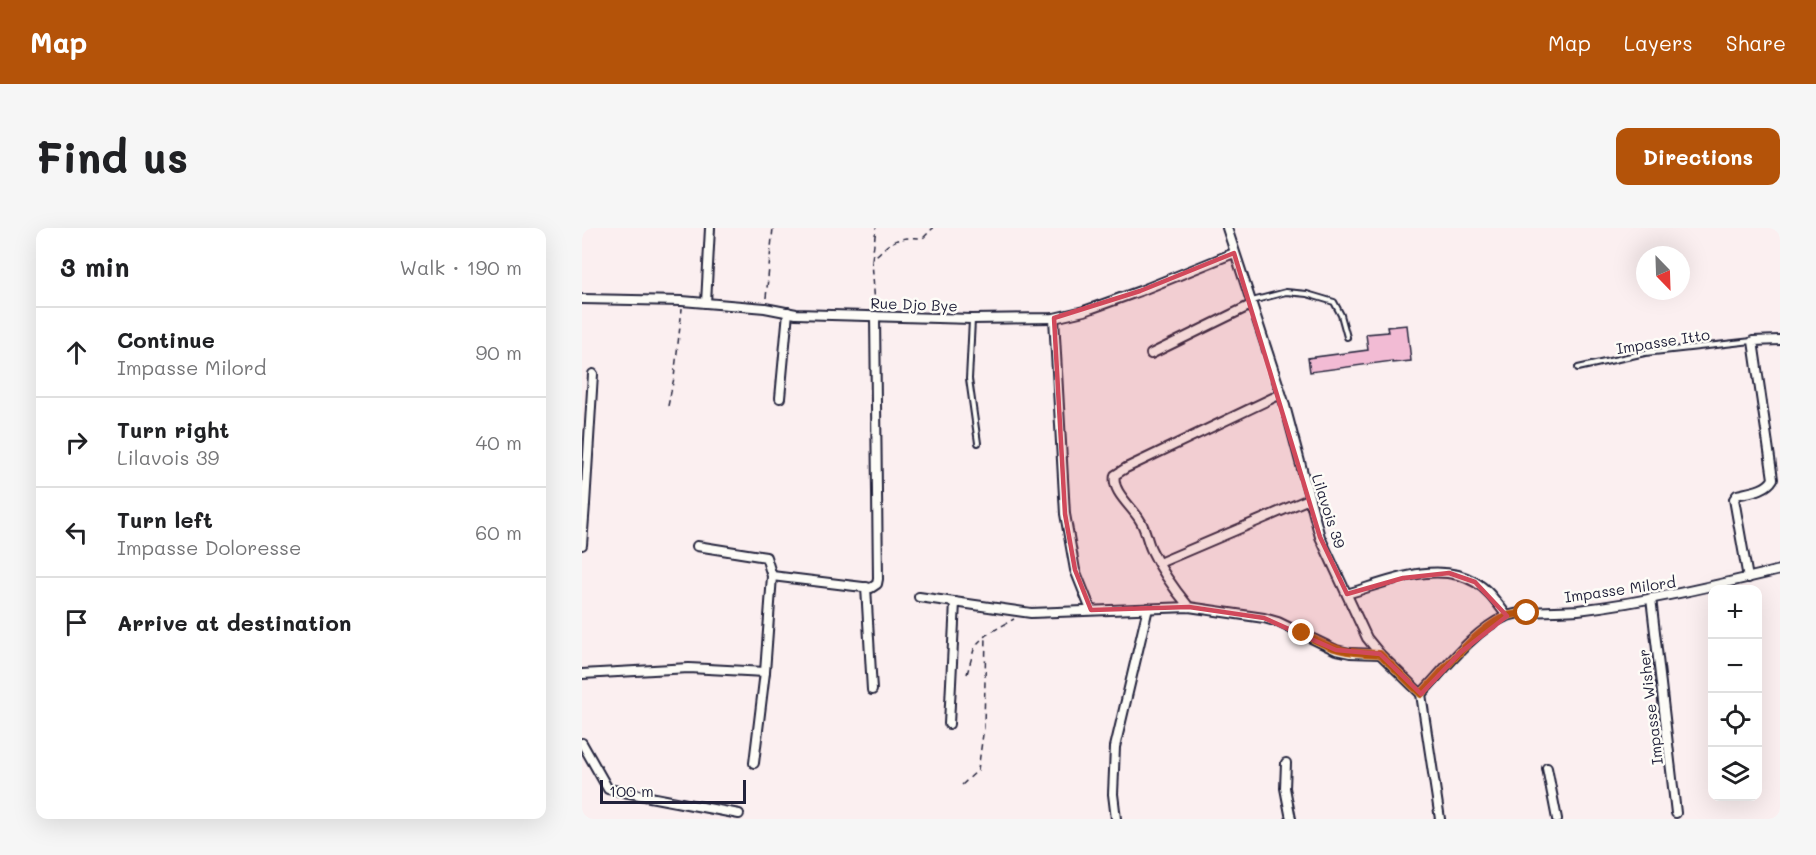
<!DOCTYPE html>
<meta charset="utf-8">
<style>
body{margin:0;font-family:Mali,sans-serif;background:#f6f6f6;color:#202124}
.controls{position:absolute;right:18px;bottom:18px;display:grid;overflow:hidden;border-radius:12px;box-shadow:0 6px 24px #0002}
.controls button{width:54px;height:54px;display:grid;place-items:center;padding:0;border:0;border-bottom:2px solid #e0e0e0;background:#fff;color:#202124;font:30px sans-serif}
.compass{position:absolute;left:1054px;top:18px;width:54px;height:54px;border-radius:50%;background:#fff;box-shadow:0 6px 24px #0002;rotate:157deg}
.scale{position:absolute;left:18px;bottom:15px;width:146px;box-sizing:border-box;padding-left:6px;border:3px solid #22223b;border-top:0;font-size:16px;line-height:21px;white-space:nowrap;color:#22223b;-webkit-text-stroke:4px #fdfcf7;paint-order:stroke}
.stop{position:absolute;width:18px;height:18px;margin:-14px;border:4px solid #b45309;border-radius:50%;background:#fff}
.stop.end{background:#b45309;border-color:#fff;box-shadow:0 2px 6px #0008}
.list{margin:0;padding:0;list-style:none}
h2{display:flex;justify-content:space-between;align-items:center;height:78px;margin:0;padding:0 24px;font-size:26px}
h2 small{font-size:20px;font-weight:400;color:#757577}
.list li{display:grid;grid-template-columns:39px 1fr auto;gap:18px;align-items:center;box-sizing:border-box;height:90px;padding:0 24px;border-top:2px solid #e0e0e0}
.list b{display:block;font-size:22px;white-space:nowrap}
.list p{margin:0;font-size:20px;white-space:nowrap;color:#757577}
.list em{font-size:20px;font-style:normal;color:#757577}
.icon{flex:none;width:33px;height:33px;fill:none;stroke:currentColor;stroke-width:2;stroke-linecap:round;stroke-linejoin:round}
.map{position:relative;flex:none;width:1198px;height:591px;overflow:hidden;border-radius:12px}
header{display:flex;align-items:center;gap:36px;box-sizing:border-box;height:84px;padding:0 30px;background:#b45309;color:#fff}
header strong{font-size:28px}
nav{display:flex;gap:33px;margin-inline-start:auto;font-size:21px}
.intro{display:flex;align-items:center;justify-content:space-between;box-sizing:border-box;height:144px;padding:0 36px}
h1{margin:0;font-size:42px}
.button{padding:15px 27px;border-radius:12px;background:#b45309;color:#fff;font-size:21px;font-weight:700}
main{display:flex;gap:36px;padding:0 36px}
aside{flex:1;background:#fff;border-radius:12px;box-shadow:0 6px 24px #0002}
.map>svg:first-child{display:block}
.building{fill:#f2bbd4;stroke:#22223b;stroke-width:1.5}
.lines{fill:none;stroke-linecap:round;stroke-linejoin:round}
.lane-casing{stroke:#22223b;stroke-width:8}
.street-casing{stroke:#22223b;stroke-width:12}
.path{stroke:#22223b;stroke-width:1.5;stroke-dasharray:6 4.5;stroke-linecap:butt}
.lane{stroke:#fdfcf7;stroke-width:4}
.street{stroke:#fdfcf7;stroke-width:8}
.route{stroke:#b45309;stroke-width:8}
.marked{fill:#d1495b;fill-opacity:0.2;stroke:#d1495b;stroke-width:4.5;stroke-linejoin:round}
.labels{text-anchor:middle;dominant-baseline:central;stroke-width:5;stroke-linejoin:round;paint-order:stroke}
.street-label{font-size:15px;fill:#22223b;stroke:#fdfcf7}
</style>
<header>
<strong>Map</strong>
<nav><a>Map</a><a>Layers</a><a>Share</a></nav>
</header>
<div class="intro"><h1>Find us</h1><a class="button">Directions</a></div>
<main>
<aside>
<h2>3 min<small>Walk · 190 m</small></h2>
<ul class="list">
<li><svg class="icon" aria-label="ahead" viewBox="0 0 24 24"><path d="M12 20V5M6 11l6-6 6 6"/></svg><div><b>Continue</b><p>Impasse Milord</p></div><em>90 m</em></li>
<li><svg class="icon" aria-label="right" viewBox="0 0 24 24"><path d="M7 20v-9h11M14 6l5 5-5 5"/></svg><div><b>Turn right</b><p>Lilavois 39</p></div><em>40 m</em></li>
<li><svg class="icon" aria-label="left" viewBox="0 0 24 24"><path d="M17 20v-9H6M10 6l-5 5 5 5"/></svg><div><b>Turn left</b><p>Impasse Doloresse</p></div><em>60 m</em></li>
<li><svg class="icon" aria-label="arrive" viewBox="0 0 24 24"><path d="M6 21V4h12l-3 4 3 4H6"/></svg><div><b>Arrive at destination</b></div></li>
</ul>
</aside>
<div class="map">
<svg width="1198" height="591" viewBox="0 0 1198 591">
<rect width="100%" height="100%" fill="#fbeff0"/>
<filter id="ink" filterUnits="userSpaceOnUse"><feTurbulence type="fractalNoise" baseFrequency=".0167" numOctaves="2"/><feDisplacementMap in="SourceGraphic" scale="12" xChannelSelector="R" yChannelSelector="G"/><feConvolveMatrix kernelMatrix="1 2 1 2 8 2 1 2 1" color-interpolation-filters="sRGB"/></filter>
<g filter="url(#ink)">
<!-- building -->
<polygon class="building" points="825,97 829,133 810,135 810,133 728,144 726,130 786,122 784,106 806,104 805,99"/>
<g class="lines">
<defs>
<g id="lane">
<polyline points="670,73 704,64 725,66 752,74 759,87 765,109"/>
<polyline points="390,92 387,151 396,215"/>
<polyline points="996,140 1063,125 1170,113"/>
</g>
<g id="street">
<polyline points="645,0 702,174 738,309 785,410 798,426 839,466 858,591"/>
<polyline points="0,71 100,73 183,80 214,86 390,91 472,90 502,83 558,63 652,25"/>
<polyline points="124,75 128,0"/>
<polyline points="472,90 483,286 493,342 509,382"/>
<polyline points="569,126 669,77"/>
<polyline points="198,170 206,84"/>
<polyline points="3,276 11,146"/>
<polyline points="0,317 3,276 0,276"/>
<polyline points="115,318 184,329 190,348 183,444 172,535"/>
<polyline points="577,335 727,271"/>
<polyline points="190,348 289,360 295,356 296,351 293,88"/>
<path d="M1166 350 1152 271 1155 267C1167 264 1184 263 1191 251L1171 113 1198 112"/>
<polyline points="284,359 290,462"/>
<path d="M765 366C802 355 855 331 893 354 907 362 915 375 925 388"/>
<polyline points="337,369 449,385 607,379 682,390 696,394 754,422 768,425 798,426"/>
<polyline points="1069,370 1094,585"/>
<path d="M607 379C592 361 579 343 569 321 565 312 564 303 559 294 552 280 529 264 533 247L544 240 699 166"/>
<polyline points="0,446 107,440 183,444"/>
<path d="M839 466C861 443 893 401 923 389 943 381 974 384 996 382 1064 374 1131 358 1198 342"/>
<polyline points="367,496 373,374"/>
<polyline points="0,515 26,561 157,586"/>
<polyline points="704,535 703,560 709,591"/>
<polyline points="965,540 975,591"/>
<polyline points="534,591 531,566 533,519 566,380"/>
</g>
</defs>
<!-- lane casing -->
<use href="#lane" class="lane-casing"/>
<!-- street casing -->
<use href="#street" class="street-casing"/>
<!-- path -->
<g class="path">
<polyline points="290,32 294,0"/>
<polyline points="184,70 191,0"/>
<path d="M293 78 290 32C310 12 313 9 341 10L351 0"/>
<polyline points="86,178 92,150 100,81"/>
<polyline points="385,446 393,418 404,407 432,391"/>
<polyline points="380,557 396,542 402,499 404,407"/>
</g>
<!-- lane -->
<use href="#lane" class="lane"/>
<!-- street -->
<use href="#street" class="street"/>
</g>
</g>
<g class="lines" filter="url(#ink)">
<!-- route -->
<path class="route" d="M720 405C750 422 764 425 798 426L839 466C863 442 891 404 922 389 929 386 938 386 945 385"/>
</g>
<!-- marked area -->
<path class="marked" d="M652 25 738 309 765 366 821 350 867 345 893 354 925 388 879 424 839 466 798 426 754 422 682 390 607 379 509 382 493 342 483 286 472 90 558 63Z"/>
<g class="labels">
<!-- street labels -->
<g class="street-label">
<text transform="translate(332 76) rotate(2)">Rue Djo Bye</text>
<text transform="translate(1081 113) rotate(-9)">Impasse Itto</text>
<text transform="translate(747 283) rotate(72)">Lilavois 39</text>
<text transform="translate(1038 361) rotate(-8)">Impasse Milord</text>
<text transform="translate(1068 479) rotate(-97)">Impasse Wisher</text>
</g>
</g>
</svg>
<div class="controls">
<button>+</button>
<button>−</button>
<button><svg class="icon" aria-label="locate" viewBox="0 0 24 24"><circle cx="12" cy="12" r="6"/><path d="M12 2v4M12 18v4M2 12h4M18 12h4"/></svg></button>
<button><svg class="icon" aria-label="layers" viewBox="0 0 24 24"><path d="M12 4l9 5-9 5-9-5zM3 14l9 5 9-5"/></svg></button>
</div>
<svg class="compass" viewBox="-18 -18 36 36"><path d="M0-13l5 13h-10z" fill="#e53935"/><path d="M0 13l5-13h-10z" fill="#757577"/></svg>
<div class="scale">100 m</div>
<div class="stop" style="left:945px;top:385px"></div>
<div class="stop end" style="left:720px;top:405px"></div>
</div>
</main>
